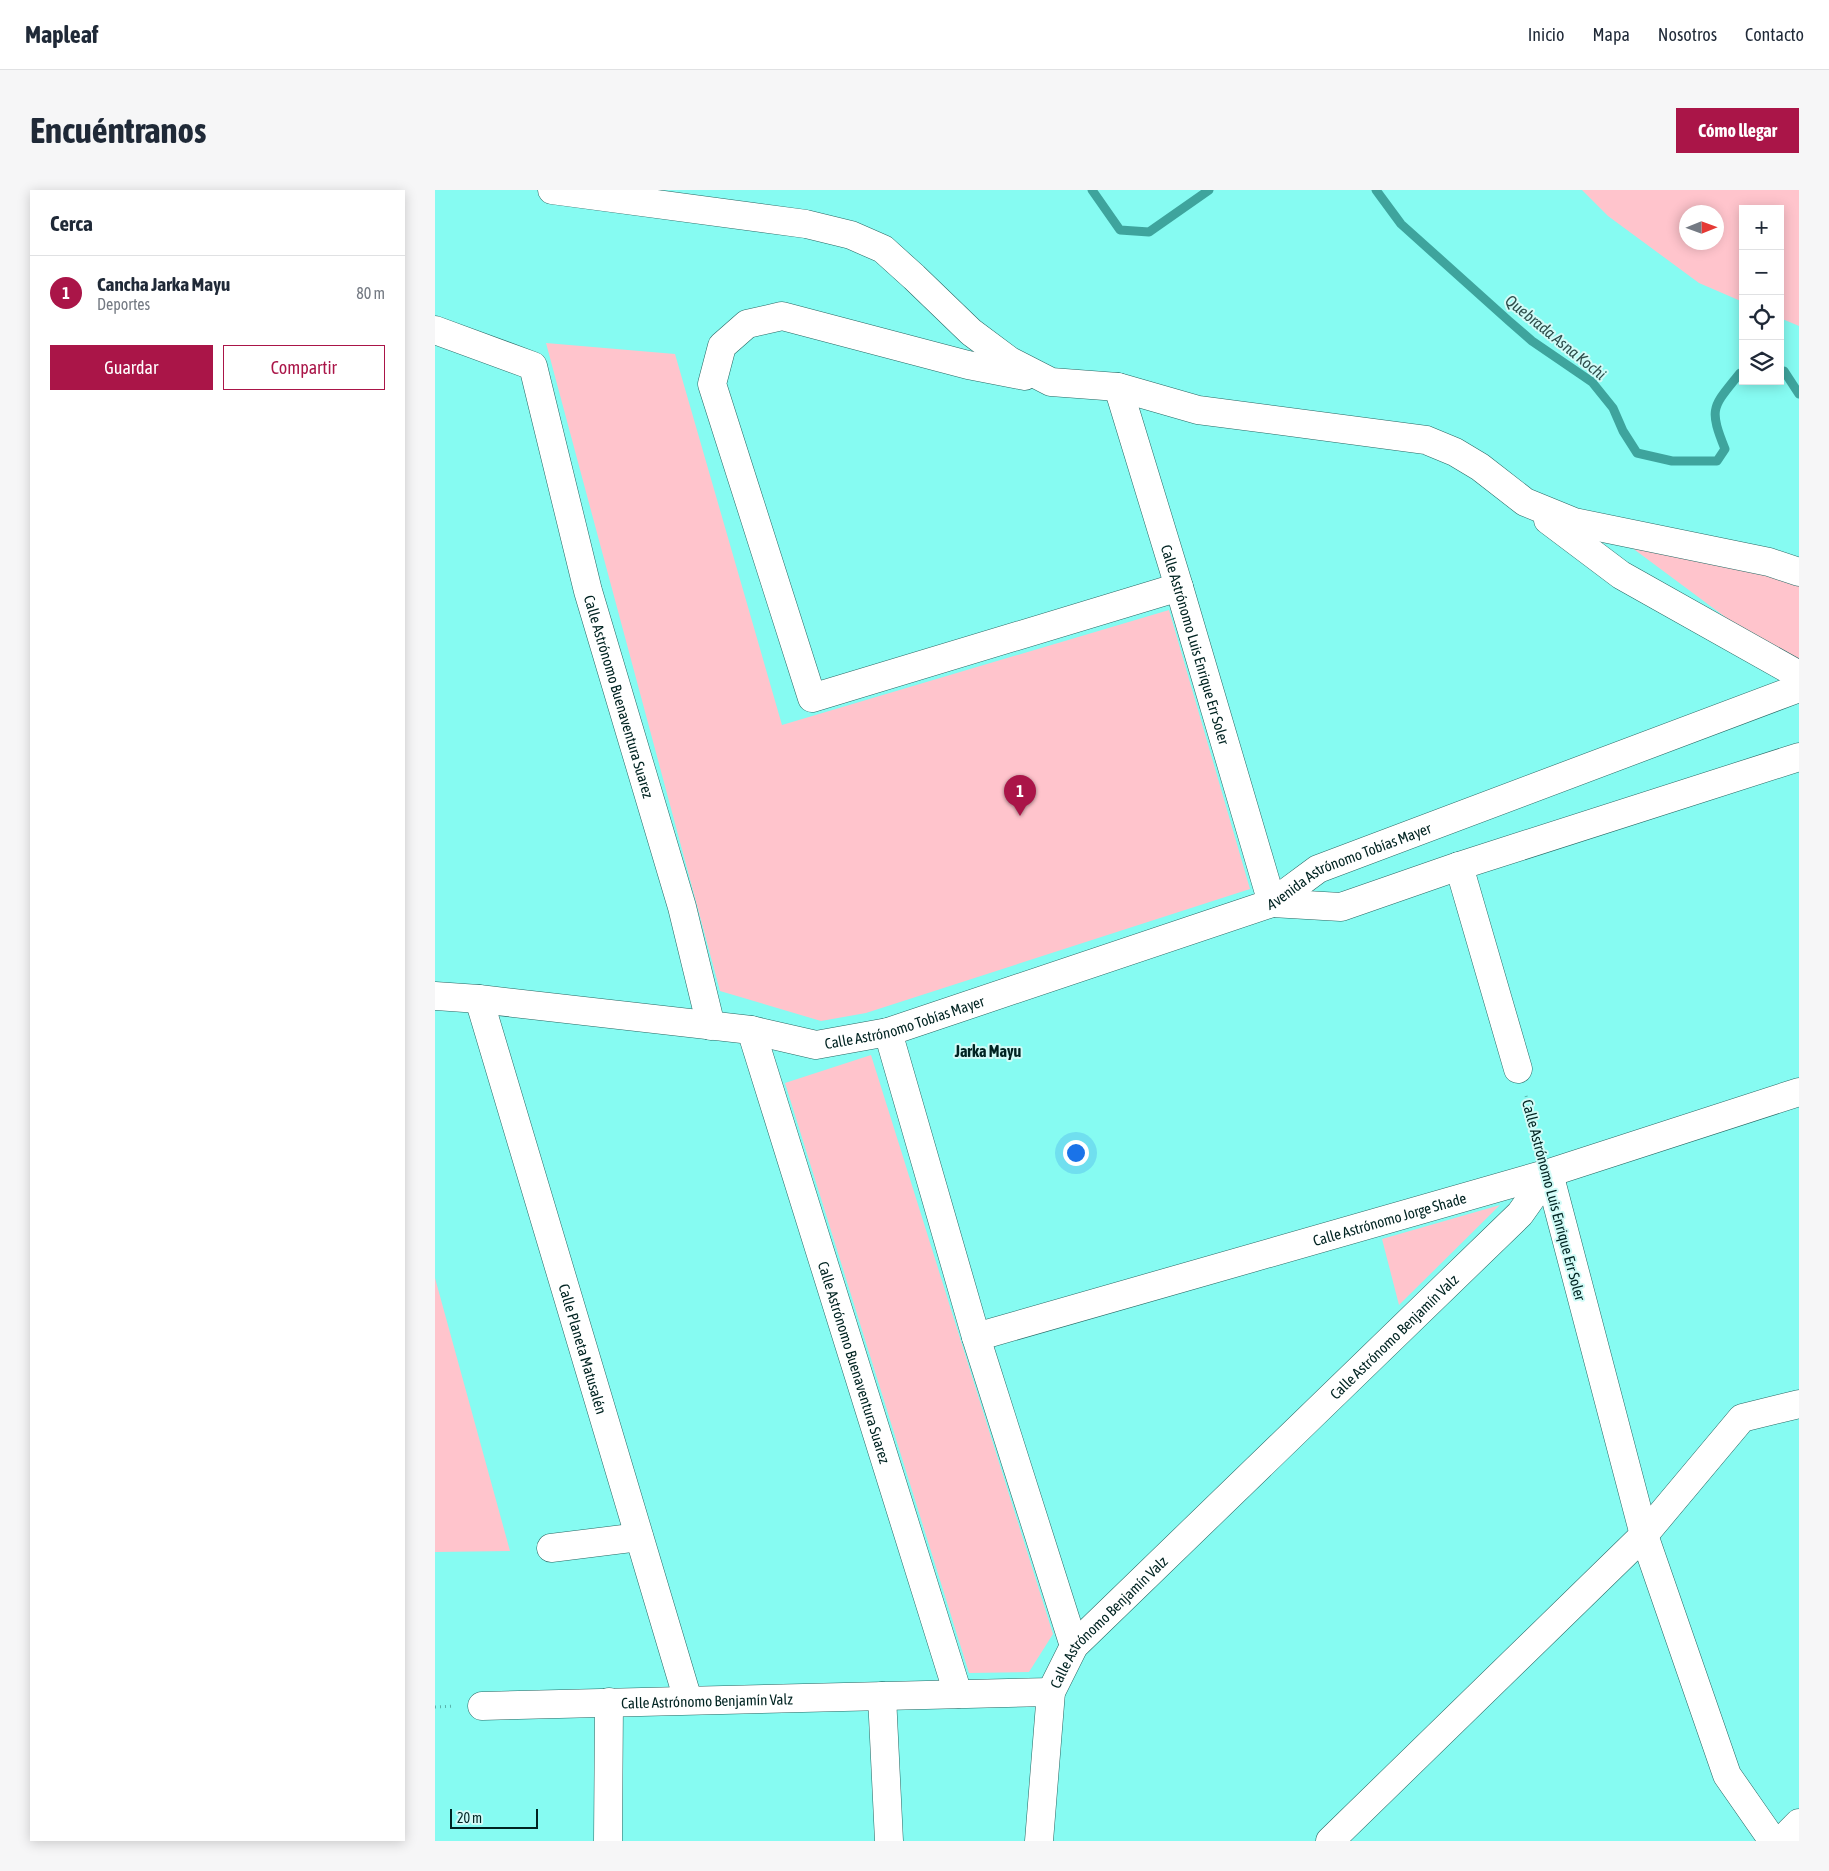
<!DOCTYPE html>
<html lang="es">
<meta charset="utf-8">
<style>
body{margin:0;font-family:"Asap Condensed",sans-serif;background:#f6f6f7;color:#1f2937}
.controls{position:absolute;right:15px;top:15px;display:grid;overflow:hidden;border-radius:0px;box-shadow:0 2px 12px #0003}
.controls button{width:45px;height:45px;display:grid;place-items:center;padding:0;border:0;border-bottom:1px solid #e0e1e3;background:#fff;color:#1f2937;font:25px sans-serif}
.compass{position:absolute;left:1244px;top:15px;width:45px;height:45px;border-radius:50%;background:#fff;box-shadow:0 2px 12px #0003;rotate:89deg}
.scale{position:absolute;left:15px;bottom:12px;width:88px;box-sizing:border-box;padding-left:5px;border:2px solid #002321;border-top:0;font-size:14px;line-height:18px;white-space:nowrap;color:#002321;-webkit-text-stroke:4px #d1fbf7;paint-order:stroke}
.you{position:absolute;left:640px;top:962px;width:18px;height:18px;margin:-12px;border:4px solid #fff;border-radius:50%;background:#1a73e8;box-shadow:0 0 0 8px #1a73e833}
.badge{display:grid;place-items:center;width:32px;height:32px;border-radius:50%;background:#aa1548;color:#fff;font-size:16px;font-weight:700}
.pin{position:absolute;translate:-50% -41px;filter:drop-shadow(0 1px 2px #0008)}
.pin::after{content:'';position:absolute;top:26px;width:18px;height:15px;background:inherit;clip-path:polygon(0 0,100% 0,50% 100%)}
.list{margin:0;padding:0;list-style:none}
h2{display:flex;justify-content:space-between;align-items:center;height:65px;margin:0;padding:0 20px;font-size:21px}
h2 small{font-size:16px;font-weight:400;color:#747a83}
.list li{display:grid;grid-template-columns:32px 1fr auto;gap:15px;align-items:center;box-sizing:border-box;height:75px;padding:0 20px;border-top:1px solid #e0e1e3}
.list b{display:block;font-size:19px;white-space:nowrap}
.list p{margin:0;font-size:16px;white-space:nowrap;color:#747a83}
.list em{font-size:16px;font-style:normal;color:#747a83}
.actions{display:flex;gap:10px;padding:15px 20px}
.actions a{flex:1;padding:11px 0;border:1px solid #aa1548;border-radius:0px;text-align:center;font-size:18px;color:#aa1548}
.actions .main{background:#aa1548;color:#fff}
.icon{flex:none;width:28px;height:28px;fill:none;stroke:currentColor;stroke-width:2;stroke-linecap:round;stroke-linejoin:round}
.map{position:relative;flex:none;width:1364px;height:1651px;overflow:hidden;border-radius:0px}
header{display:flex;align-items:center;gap:30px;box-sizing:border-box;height:70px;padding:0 25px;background:#fff;border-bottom:1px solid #e0e1e3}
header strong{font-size:24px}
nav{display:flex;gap:28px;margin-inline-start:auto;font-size:18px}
.intro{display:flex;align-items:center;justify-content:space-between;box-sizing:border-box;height:120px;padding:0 30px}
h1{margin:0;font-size:35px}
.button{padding:12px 22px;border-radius:0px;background:#aa1548;color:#fff;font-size:18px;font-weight:700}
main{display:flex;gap:30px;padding:0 30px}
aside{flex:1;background:#fff;border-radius:0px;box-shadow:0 2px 12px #0003}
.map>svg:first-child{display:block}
.green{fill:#ffc4cc;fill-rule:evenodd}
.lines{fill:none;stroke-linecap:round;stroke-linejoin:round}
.stream{stroke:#3ea49d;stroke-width:9}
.minor-casing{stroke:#286763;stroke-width:29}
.path{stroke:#59b3ac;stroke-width:3;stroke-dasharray:1 4;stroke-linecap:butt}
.minor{stroke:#fff;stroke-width:28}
.labels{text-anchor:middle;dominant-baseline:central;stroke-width:4;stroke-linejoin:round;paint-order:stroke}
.street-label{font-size:15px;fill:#002321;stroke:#d1fbf7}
.water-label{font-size:16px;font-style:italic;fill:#2e4d4b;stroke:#d1fbf7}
.neighbourhood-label{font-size:16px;font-weight:bold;fill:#002321;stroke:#d1fbf7}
</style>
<header>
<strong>Mapleaf</strong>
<nav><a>Inicio</a><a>Mapa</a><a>Nosotros</a><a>Contacto</a></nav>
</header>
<div class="intro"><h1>Encuéntranos</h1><a class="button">Cómo llegar</a></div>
<main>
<aside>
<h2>Cerca<small></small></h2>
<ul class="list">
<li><span class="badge">1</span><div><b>Cancha Jarka Mayu</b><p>Deportes</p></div><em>80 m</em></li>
</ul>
<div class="actions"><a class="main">Guardar</a><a>Compartir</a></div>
</aside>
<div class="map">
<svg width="1364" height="1651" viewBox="0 0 1364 1651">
<rect width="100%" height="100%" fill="#86fbf2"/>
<!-- green -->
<g class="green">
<path d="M1147 0H1364V136L1345 128V19H1308V112L1264 93 1173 26ZM1252 22H1282V52H1252Z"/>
<polygon points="111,153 240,164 347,535 734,420 815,699 431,823 386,831 285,801"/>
<polygon points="1165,334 1364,394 1364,482"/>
<polygon points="436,865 618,1444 594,1482 534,1483 350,893"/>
<polygon points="1065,1015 964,1115 947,1049"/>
<polygon points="0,1088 75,1361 0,1362"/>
</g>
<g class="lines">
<!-- stream -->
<g class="stream">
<polyline points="657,0 685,40 714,42 774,0"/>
<path d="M941 0 966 34 1074 131 1097 151 1157 192 1178 218 1188 241 1202 263 1237 271H1282L1290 259C1273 217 1278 217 1305 183H1308"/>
<polyline points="1345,181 1349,181 1364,204"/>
</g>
<defs>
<g id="minor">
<polyline points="117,0 371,34 416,45 448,59 479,87 536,142 575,171 616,192 683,197 763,220 991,250 1020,262 1045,277 1090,312 1139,332 1334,372 1364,382"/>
<path id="s1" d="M0 140 98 176 153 401 247 717 276 836"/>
<polyline points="590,186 533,175 347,126 312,134 287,156 277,194 377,508 744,397"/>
<path id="s2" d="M683 197 744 397 837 713"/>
<polyline points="1113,330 1186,385 1364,485"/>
<polyline points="1024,676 1083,879"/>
<polyline points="837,713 906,717 1024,676 1364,567"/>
<path id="s3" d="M0 806 44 809 316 840 381 855 453 842 837 713 883 679 1364 498"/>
<path id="s4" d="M44 809 253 1510"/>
<path id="s5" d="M316 840 523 1504"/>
<polyline points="453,842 541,1147 639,1456"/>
<polyline points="1114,983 1209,1345 1292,1585 1338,1651"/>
<path id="s6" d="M541 1147 1114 983 1364 902"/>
<polyline points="116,1358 204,1347"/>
<polyline points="447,1506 454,1651"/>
<path id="s7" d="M47 1516 616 1502"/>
<polyline points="173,1651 174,1512"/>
<path id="s8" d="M604 1651 616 1502 639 1456 1085 1024 1114 983"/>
<polyline points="895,1651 1209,1345 1307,1228 1364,1214"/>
<polyline points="1346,1651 1364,1633"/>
</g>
</defs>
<!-- minor casing -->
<use href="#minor" class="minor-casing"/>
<!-- path -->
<g class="path">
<polyline points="1091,906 1105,955"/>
<polyline points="0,1517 19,1516"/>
</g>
<!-- minor -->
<use href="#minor" class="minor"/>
</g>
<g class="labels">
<!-- street labels -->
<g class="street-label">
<text stroke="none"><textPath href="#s2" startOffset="269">Calle Astrónomo Luis Enrique Err Soler</textPath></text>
<text stroke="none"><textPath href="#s1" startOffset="446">Calle Astrónomo Buenaventura Suarez</textPath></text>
<text stroke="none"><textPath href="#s3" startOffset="949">Avenida Astrónomo Tobías Mayer</textPath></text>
<text stroke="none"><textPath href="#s3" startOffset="476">Calle Astrónomo Tobías Mayer</textPath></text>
<text transform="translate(1119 1010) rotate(75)">Calle Astrónomo Luis Enrique Err Soler</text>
<text stroke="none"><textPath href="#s6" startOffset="430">Calle Astrónomo Jorge Shade</textPath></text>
<text stroke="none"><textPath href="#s8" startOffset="646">Calle Astrónomo Benjamín Valz</textPath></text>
<text stroke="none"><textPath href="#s4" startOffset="365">Calle Planeta Matusalén</textPath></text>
<text stroke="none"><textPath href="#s5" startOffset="348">Calle Astrónomo Buenaventura Suarez</textPath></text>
<text stroke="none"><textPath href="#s8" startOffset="241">Calle Astrónomo Benjamín Valz</textPath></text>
<text stroke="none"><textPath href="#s7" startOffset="225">Calle Astrónomo Benjamín Valz</textPath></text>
</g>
<!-- water labels -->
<g class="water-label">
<text transform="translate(1121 147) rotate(39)">Quebrada Asna Kochi</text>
</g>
<!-- neighbourhood labels -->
<g class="neighbourhood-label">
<text x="553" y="861">Jarka Mayu</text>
</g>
</g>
</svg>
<div class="controls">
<button>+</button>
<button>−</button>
<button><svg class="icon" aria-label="locate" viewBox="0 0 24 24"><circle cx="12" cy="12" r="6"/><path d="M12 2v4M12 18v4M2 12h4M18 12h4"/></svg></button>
<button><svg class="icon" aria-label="layers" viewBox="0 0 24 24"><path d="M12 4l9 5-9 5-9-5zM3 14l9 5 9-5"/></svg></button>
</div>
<svg class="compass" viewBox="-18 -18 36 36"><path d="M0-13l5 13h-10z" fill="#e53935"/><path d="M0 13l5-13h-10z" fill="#747a83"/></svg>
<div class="scale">20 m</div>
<div class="you"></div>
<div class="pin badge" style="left:585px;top:626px">1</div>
</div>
</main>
